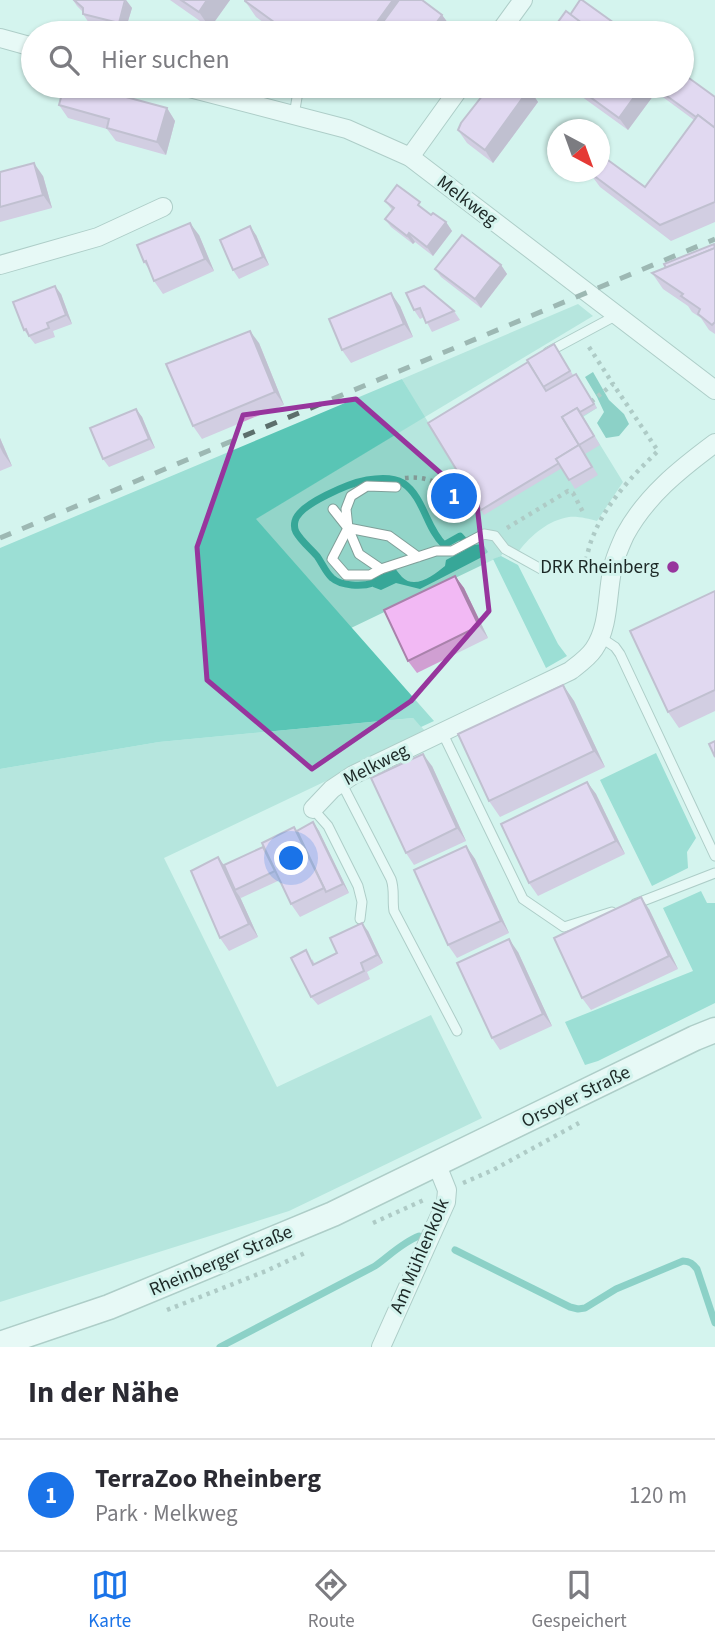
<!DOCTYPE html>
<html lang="de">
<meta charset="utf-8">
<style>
body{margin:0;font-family:"Source Sans 3",sans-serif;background:#f7f7f7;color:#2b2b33}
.compass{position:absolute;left:547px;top:119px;width:63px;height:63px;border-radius:50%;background:#fff;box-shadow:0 2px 5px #0004;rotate:139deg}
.you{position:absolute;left:292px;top:859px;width:24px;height:24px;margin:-18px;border:5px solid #fff;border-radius:50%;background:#1a73e8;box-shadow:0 0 0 10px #1a73e833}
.badge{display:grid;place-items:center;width:46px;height:46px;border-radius:50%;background:#1a73e8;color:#fff;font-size:23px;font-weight:700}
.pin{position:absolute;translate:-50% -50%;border:4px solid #fff;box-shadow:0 2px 7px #0006}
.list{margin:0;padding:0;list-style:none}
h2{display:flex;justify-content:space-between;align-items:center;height:91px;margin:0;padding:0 28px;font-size:30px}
h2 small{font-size:23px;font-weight:400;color:#7c7c81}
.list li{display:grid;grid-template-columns:46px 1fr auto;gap:21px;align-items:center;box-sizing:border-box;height:112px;padding:0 28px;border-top:2px solid #e1e1e2}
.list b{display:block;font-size:26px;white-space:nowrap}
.list p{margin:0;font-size:23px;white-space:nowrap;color:#7c7c81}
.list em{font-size:23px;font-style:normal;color:#7c7c81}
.icon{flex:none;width:38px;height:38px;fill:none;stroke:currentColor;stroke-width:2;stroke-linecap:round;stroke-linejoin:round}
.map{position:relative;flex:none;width:715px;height:1347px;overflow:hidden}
.search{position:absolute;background:#fff;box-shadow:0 2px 5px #0004;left:21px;right:21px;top:21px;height:77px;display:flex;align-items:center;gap:18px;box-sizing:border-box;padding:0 24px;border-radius:38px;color:#7c7c81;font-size:26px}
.sheet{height:203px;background:#fff}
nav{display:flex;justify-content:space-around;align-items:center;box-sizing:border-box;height:98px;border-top:2px solid #e1e1e2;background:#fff;font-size:19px;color:#7c7c81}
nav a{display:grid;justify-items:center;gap:4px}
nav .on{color:#1a73e8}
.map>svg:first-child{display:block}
.green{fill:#93d5c9}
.forest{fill:#59c5b5}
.water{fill:#37a798}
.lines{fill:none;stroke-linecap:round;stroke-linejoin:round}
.stream{stroke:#37a798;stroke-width:7}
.service-casing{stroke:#809f99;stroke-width:11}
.minor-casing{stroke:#809f99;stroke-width:20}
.secondary-casing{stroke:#809f99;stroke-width:27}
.path{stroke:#829995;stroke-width:4.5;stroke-dasharray:3.5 5;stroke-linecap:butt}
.service{stroke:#fff;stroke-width:9}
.minor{stroke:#fff;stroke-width:18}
.secondary{stroke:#fff;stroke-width:24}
.rail{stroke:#5c6f6c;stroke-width:5;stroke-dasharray:12 12;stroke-linecap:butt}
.wall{fill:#d09fd2}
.shaded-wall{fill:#a982ab}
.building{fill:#f2b9f4;stroke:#a982ab;stroke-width:2}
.marked{fill:none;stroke:#97359d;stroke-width:5;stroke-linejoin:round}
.poi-dot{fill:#97359d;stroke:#d4f4ee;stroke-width:2.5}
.labels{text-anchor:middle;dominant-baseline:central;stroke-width:6;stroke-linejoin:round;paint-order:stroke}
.street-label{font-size:19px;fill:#1c2826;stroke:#d4f4ee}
.poi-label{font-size:19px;fill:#1c2826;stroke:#d4f4ee;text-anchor:end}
</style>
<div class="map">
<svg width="715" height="1347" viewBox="0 0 715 1347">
<rect width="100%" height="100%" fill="#d4f4ee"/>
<!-- green -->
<g class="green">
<path d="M578 304 593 316 425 417 431 427 531 366 577 379 579 378 597 408 583 417 623 482 597 521C589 519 578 516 569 517 549 520 531 535 519 551L508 545 501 556 351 628 255 519 424 417 402 379Z"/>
<polygon points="413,718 427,733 164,858 277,1087 431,1015 482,1118 289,1211 0,1302 0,769 159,742"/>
</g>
<!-- forest -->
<g class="forest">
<polygon points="402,379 425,417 256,519 434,721 421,727 413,718 159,742 0,769 0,548"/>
<polygon points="501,556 518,565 558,644 567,656 546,668 493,559"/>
<polygon points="656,753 696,838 687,852 688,868 652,886 600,780"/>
<polygon points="701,891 707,903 715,903 715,1003 598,1061 585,1065 565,1022 693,971 663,908"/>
</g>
<!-- water -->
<g class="water">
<polygon points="593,372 609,400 624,414 629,424 619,436 606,438 597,423 604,412 597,397 585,377"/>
<path d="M470 543 473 545 483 544 488 552 482 557 420 589 396 583 381 590 373 587 372 577 394 568C397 570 399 574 402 577 415 590 434 575 445 566L446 560 465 550V547Z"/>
</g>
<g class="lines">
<!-- stream -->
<g class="stream">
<path d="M373 583C362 587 341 586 332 578 326 573 322 563 317 556 310 548 301 541 296 532 294 528 294 525 295 521 299 504 350 483 367 480 378 478 393 477 403 483 424 497 426 528 444 545L460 536 468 545"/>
<path d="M455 1250 570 1307 578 1309 585 1308 616 1289 683 1261C690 1261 693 1264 697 1269L715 1323"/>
<path d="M220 1347 375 1266C389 1256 403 1242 419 1236"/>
</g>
<defs>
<g id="service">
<polyline points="294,115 299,86"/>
<polyline points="548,352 617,315"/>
<polyline points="333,509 348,528 346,509 351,496 367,486 396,487"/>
<polyline points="348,528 332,559 346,575 370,575 381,569"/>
<polyline points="418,557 389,536 348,528 359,554 381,569 436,551 452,551 484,534 495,536 505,549 541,569"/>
<polyline points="600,637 615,647 620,654 715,856"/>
<polyline points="442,732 523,899 564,927 612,912"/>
<path d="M341 782 391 879C395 890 392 900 394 911L457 1031"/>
<polyline points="313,809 328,826 358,886 362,902 360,919"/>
<polyline points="635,904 715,873"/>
</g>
<g id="minor">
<polyline points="499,33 523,0"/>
<polyline points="0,38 33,47"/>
<polyline points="182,86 347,129 410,157 715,390"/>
<polyline points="410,157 461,86"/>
<polyline points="0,265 98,237 163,207"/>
<path d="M313 809 332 789 353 775 570 671C579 664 588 658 594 649 609 627 607 596 612 571 614 559 620 546 625 535 646 496 680 469 715 443"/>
<polyline points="381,1347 446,1202 447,1190 437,1165"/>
</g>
<polyline id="secondary" points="0,1344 109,1307 333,1214 695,1038 715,1030"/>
</defs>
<!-- service casing -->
<use href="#service" class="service-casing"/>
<!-- minor casing -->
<use href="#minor" class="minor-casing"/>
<!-- secondary casing -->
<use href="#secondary" class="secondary-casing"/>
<!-- path -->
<g class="path">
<polyline points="589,347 613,384"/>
<path d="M405 478C421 476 432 480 447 488L462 478"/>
<polyline points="507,528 568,491 573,493 584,514"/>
<path d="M586 560C588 552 590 542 594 534 607 502 634 474 658 451L613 384 592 401"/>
<polyline points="463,1183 493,1170 579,1123"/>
<polyline points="373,1223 426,1199"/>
<polyline points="167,1310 266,1271 307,1252"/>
</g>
<!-- service -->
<use href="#service" class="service"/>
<!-- minor -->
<use href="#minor" class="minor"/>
<!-- secondary -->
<use href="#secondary" class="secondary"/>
<!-- rail -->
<polyline class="rail" points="0,538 715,239"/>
</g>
<!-- wall -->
<g class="wall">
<polygon points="73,0 126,0 132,8 125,31 89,23 83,14 83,12 77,6"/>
<polygon points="170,0 230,0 210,28"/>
<polygon points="245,1 442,15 451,27 447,33 278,33 256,17"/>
<polygon points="386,86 408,86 400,96"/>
<polygon points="567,86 682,86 715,97 715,222 671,241 600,187 589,172 645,187 694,120 656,92 628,130"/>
<polygon points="529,89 538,102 493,163 467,143 458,130"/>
<polygon points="59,105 167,108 175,121 166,155 116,141 107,129 68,118"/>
<polygon points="0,172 43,176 52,208 0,222"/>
<polygon points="385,201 426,211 431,215 446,222 452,231 433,256 415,242 413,244 391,227 385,219 392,210"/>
<polygon points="199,235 214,271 163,294 154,281 149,269 144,262"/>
<polygon points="256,235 269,265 239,279 233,270"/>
<polygon points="715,245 715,334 709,330 701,318 692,312 688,306 663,289 652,273"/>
<polygon points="501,265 507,274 481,308 441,277 435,269"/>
<polygon points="406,293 454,311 460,320 432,332 424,317 420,319 414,310"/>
<polygon points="61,294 72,324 53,331 55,337 35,344 24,330"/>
<polygon points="400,306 413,337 351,363 342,350"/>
<polygon points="259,343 284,405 202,439 193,426"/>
<polygon points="554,344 573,375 576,374 597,408 583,416 600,445 585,454 598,475 575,489 562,468 484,515 481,510 528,362"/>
<polygon points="136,409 142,417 155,448 109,467 103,459"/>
<polygon points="0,438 12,466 0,471"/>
<polygon points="455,576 464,588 488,638 417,673 408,661"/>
<polygon points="715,591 715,711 679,728 668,712"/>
<polygon points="563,685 574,701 605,767 500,817 489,801"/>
<polygon points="432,766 466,841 414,865 406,853"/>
<polygon points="587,782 596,794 625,854 538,896 529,883"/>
<polygon points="313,822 319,831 349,893 300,917 291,904 280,880 241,898 240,897 258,937 229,951 220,938 218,857 224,865 263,847 294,827 297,831"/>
<polygon points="466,846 475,859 509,933 457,958 448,945"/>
<polygon points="649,909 678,969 591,1010 582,998"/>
<polygon points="368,931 383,963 367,972 370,979 318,1005 311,997 312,959 315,964 337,953"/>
<polygon points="518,952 552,1026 500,1050 492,1038"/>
</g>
<!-- shaded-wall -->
<g class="shaded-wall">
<polygon points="126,0 132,8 125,31 119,23"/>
<polygon points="207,0 230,0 210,28 199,12"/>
<polygon points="393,0 416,0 392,33 369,33"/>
<polygon points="442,15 451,27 447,33 429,33"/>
<polygon points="393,86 408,86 400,96"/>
<polygon points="642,86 652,86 656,92 628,130 619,118"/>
<polygon points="529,89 538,102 493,163 485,150"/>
<polygon points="167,108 175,121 166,155 157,142"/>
<polygon points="34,163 43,176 52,208 43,195"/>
<polygon points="446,222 452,231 433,256 427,247"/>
<polygon points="190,223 199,235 214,271 205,259"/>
<polygon points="250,226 256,235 269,265 263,257"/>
<polygon points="409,233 415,242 413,244 407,236"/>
<polygon points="501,265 507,274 481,308 475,299"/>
<polygon points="55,286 61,294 72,324 66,315"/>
<polygon points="391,293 400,306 413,337 404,324"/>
<polygon points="250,331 259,343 284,405 275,392"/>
<polygon points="136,409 142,417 155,448 149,439"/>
<polygon points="0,438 12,466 3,453 0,447"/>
<polygon points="455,576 464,588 488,638 479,626"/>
<polygon points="563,685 574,701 605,767 594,751"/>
<polygon points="423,754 432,766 466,841 457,828"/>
<polygon points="587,782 596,794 625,854 616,841"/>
<polygon points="313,822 319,831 349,893 343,884"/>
<polygon points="466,846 475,859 509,933 501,921"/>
<polygon points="218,857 227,870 235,890 240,897 258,937 249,924"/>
<polygon points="641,897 649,909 678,969 669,956"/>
<polygon points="362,923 368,931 383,963 377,955"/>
<polygon points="509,939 518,952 552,1026 543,1014"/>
</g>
<!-- building -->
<g class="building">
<polygon points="74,0 125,0 119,23 83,14 83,8"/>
<polygon points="181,0 207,0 199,12"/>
<polygon points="245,0 393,0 369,33 289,33 245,1"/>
<polygon points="399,0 422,0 442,15 429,33 375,33"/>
<polygon points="580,0 582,0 628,33 595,33 570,15"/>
<polygon points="566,11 595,33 550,33"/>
<polygon points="682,73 715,97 715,128 698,115 696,117 653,86 682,86"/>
<polygon points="64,86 85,86 167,108 157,142 107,128 109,119 59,105"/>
<polygon points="490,86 526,86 529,89 485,150 458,130 461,123"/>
<polygon points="575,86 642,86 619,118"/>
<polygon points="698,115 715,128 715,202 660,225 589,172 599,172 599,157 601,155 645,187"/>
<polygon points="34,163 43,195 0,207 0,172"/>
<polygon points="397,185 420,202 418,205 431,215 433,213 446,222 427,247 409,233 407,236 385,219 394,208 385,201"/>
<polygon points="190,223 205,259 154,281 146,261 144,262 137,245"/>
<polygon points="250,226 263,257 233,270 220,240"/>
<polygon points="462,235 501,265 475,299 435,269"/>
<polygon points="714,244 715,248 666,268 664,264"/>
<polygon points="715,248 715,322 712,325 698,314 700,309 681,296 683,294 652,273"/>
<polygon points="55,286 66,315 47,323 49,328 29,336 26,329 24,330 13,302"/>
<polygon points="424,286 454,311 426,323 420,308 414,310 406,293"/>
<polygon points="391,293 404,324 342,350 329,319"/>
<polygon points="250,331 275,392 193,426 166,364"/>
<polygon points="554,344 570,371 543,387 527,360"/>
<polygon points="528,362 546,391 576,374 594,404 580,412 577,408 562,417 579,445 556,459 559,463 481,510 428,423"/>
<polygon points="577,408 594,436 579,445 562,417"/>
<polygon points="136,409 149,439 103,459 90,428"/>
<polygon points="579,445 592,467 569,480 556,459"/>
<polygon points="455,576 479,626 408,661 384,610"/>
<polygon points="715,591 715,690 668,712 630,631"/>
<polygon points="563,685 594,751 489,801 458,734"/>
<polygon points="715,741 715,757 709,744"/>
<polygon points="423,754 457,828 406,853 371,778"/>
<polygon points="587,782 616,841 529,883 501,824"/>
<polygon points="313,822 343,884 326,892 297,831"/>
<polygon points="294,827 324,888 291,904 262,843"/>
<polygon points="466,846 501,921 448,945 414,870"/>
<polygon points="263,847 275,871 235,890 224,865"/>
<polygon points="218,857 249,924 220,938 191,871"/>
<polygon points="641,897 669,956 582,998 554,938"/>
<polygon points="362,923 377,955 361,963 364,971 311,997 291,958 306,950 313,965 337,953 330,938"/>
<polygon points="509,939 543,1014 492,1038 457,963"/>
</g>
<!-- marked area -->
<path d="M0 0H715V1347H0ZM356 399 477 505 489 611 411 701 312 769 207 680 197 547 243 415Z" fill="#d4f4ee" fill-opacity=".55" fill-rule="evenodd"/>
<path class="marked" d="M356 399 477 505 489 611 411 701 312 769 207 680 197 547 243 415Z"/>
<!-- markers -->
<circle class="poi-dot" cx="673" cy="567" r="7"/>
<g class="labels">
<!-- street labels -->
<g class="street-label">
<text transform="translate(467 201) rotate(37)">Melkweg</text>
<text transform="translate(376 765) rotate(-27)">Melkweg</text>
<text transform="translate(576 1097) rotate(-26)">Orsoyer Straße</text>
<text transform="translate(420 1256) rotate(-67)">Am Mühlenkolk</text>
<text transform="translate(221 1261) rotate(-23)">Rheinberger Straße</text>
</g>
<!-- poi labels -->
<g class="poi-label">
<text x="659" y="567">DRK Rheinberg</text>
</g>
</g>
</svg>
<svg class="compass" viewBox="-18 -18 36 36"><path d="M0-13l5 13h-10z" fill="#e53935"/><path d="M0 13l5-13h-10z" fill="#7c7c81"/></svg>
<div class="you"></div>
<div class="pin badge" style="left:454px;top:496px">1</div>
<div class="search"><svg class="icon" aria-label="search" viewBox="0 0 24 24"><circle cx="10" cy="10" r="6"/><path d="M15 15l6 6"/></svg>Hier suchen</div>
</div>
<section class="sheet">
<h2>In der Nähe<small></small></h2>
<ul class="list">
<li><span class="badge">1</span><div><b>TerraZoo Rheinberg</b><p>Park · Melkweg</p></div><em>120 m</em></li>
</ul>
</section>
<nav>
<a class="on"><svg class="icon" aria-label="map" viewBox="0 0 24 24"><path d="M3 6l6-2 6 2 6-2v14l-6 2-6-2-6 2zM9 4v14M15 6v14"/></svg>Karte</a>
<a><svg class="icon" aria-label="directions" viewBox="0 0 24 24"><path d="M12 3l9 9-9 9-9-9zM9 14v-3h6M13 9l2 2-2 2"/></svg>Route</a>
<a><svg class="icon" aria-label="saved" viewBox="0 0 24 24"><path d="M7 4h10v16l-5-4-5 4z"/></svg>Gespeichert</a>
</nav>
